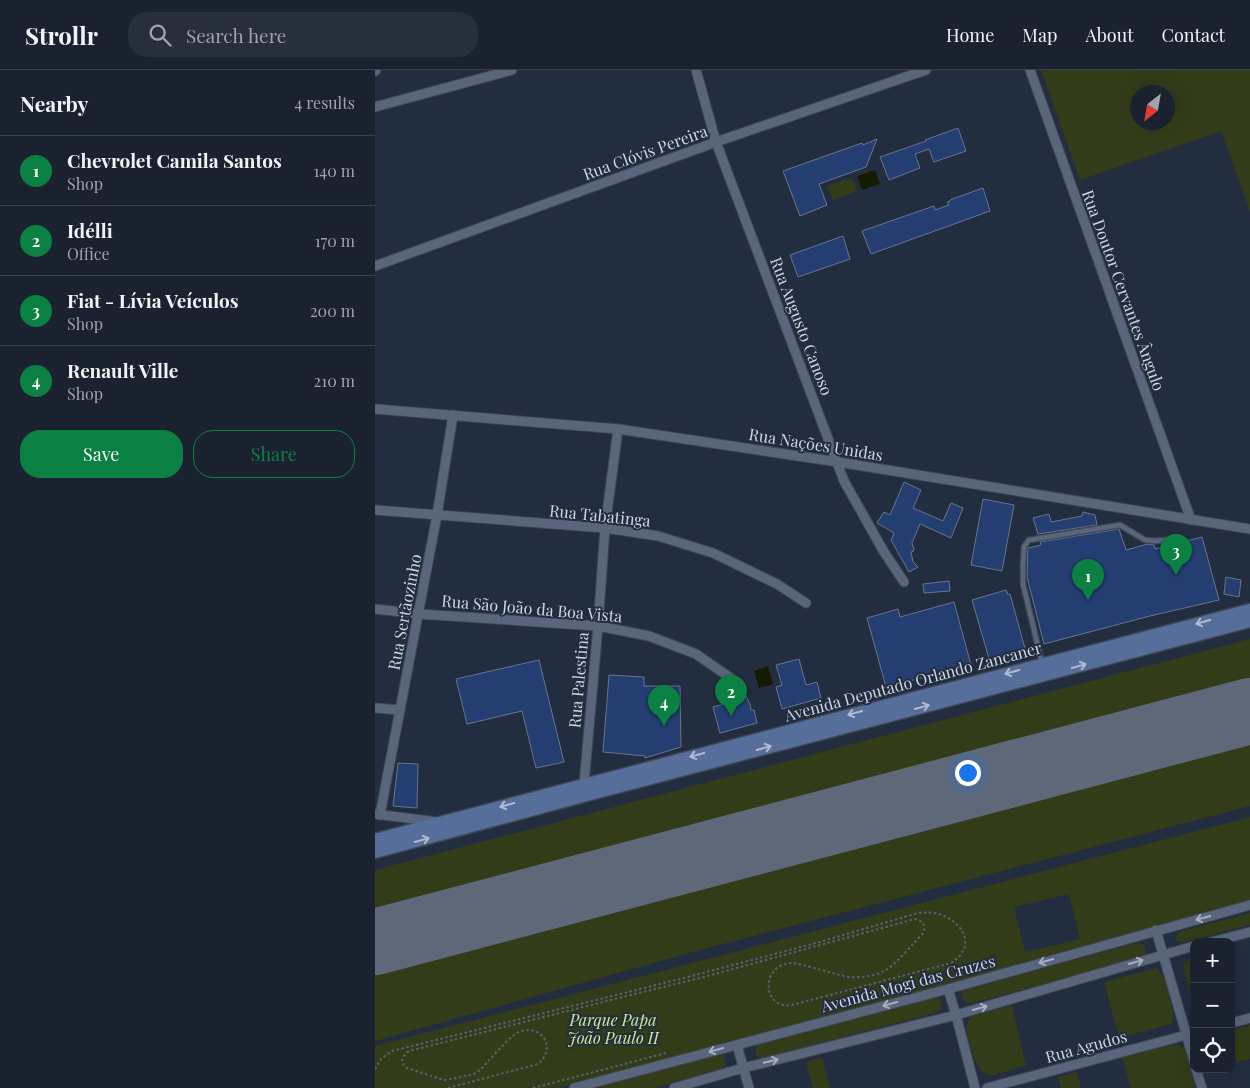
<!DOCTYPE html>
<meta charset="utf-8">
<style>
body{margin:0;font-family:"Playfair Display",serif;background:#272f3c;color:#f1f3f6}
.controls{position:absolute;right:15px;bottom:15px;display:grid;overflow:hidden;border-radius:10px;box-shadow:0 5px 20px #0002}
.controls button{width:45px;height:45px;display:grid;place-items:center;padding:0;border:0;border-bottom:1px solid #383f4c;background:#1a2230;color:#f1f3f6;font:25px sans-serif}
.compass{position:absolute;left:755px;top:15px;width:45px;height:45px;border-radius:50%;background:#1a2230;box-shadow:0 5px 20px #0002;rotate:211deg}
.you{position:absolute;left:592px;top:702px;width:18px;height:18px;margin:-12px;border:4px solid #fff;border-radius:50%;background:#1a73e8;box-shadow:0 0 0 8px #1a73e833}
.badge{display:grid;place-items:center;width:32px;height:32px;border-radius:50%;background:#0b8043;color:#fff;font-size:16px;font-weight:700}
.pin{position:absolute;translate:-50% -41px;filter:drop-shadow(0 1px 2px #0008)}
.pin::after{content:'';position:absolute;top:26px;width:18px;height:15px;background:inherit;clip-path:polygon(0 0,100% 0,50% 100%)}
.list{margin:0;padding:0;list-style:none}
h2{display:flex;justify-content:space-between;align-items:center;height:65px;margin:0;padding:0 20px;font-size:21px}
h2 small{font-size:16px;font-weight:400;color:#9fa4ab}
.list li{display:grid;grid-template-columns:32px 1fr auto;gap:15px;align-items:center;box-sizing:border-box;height:70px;padding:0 20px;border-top:1px solid #383f4c}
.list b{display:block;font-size:19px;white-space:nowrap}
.list p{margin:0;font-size:16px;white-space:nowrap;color:#9fa4ab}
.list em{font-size:16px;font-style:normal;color:#9fa4ab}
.actions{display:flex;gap:10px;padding:15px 20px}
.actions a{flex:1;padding:11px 0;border:1px solid #0b8043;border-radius:20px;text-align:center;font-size:18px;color:#0b8043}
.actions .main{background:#0b8043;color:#fff}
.icon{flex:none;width:28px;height:28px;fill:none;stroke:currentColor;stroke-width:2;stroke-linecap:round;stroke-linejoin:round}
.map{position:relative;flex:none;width:875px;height:1018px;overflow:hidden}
header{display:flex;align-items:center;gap:30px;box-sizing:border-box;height:70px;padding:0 25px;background:#1a2230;border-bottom:1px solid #383f4c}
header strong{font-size:24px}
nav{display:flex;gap:28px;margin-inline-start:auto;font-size:18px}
.search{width:350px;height:45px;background:#272f3c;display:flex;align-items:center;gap:12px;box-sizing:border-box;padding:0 18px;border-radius:20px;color:#9fa4ab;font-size:19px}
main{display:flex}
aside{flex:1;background:#1a2230}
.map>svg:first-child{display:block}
.green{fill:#323c18;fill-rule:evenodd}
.water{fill:#141c00}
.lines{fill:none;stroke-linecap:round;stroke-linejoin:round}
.runway{stroke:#5e6878;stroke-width:66}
.building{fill:#243e71;stroke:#67748a}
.service-casing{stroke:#3f4757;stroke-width:7}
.minor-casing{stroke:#3f4757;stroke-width:11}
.secondary-casing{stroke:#3f4757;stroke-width:15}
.path{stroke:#576071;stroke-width:2;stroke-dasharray:2.5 2.5;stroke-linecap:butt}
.service{stroke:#59657b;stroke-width:4.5}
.minor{stroke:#59657b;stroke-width:9}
.secondary{stroke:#566e9a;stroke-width:12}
.oneway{stroke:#b1bcd0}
.oneway2{stroke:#a6aebe}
.labels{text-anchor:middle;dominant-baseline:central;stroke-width:4;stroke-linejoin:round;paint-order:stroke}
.street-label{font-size:16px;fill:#cfd6e2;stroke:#232d40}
.park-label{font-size:16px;font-style:italic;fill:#cfeb8e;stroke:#232d40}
</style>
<header>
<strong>Strollr</strong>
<div class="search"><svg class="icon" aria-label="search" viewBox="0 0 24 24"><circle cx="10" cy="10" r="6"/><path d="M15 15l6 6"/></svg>Search here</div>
<nav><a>Home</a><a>Map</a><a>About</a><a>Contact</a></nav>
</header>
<main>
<aside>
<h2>Nearby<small>4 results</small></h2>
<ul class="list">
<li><span class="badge">1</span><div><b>Chevrolet Camila Santos</b><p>Shop</p></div><em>140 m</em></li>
<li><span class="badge">2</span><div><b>Idélli</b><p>Office</p></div><em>170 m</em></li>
<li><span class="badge">3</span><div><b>Fiat - Lívia Veículos</b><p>Shop</p></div><em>200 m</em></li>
<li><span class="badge">4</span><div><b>Renault Ville</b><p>Shop</p></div><em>210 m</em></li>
</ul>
<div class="actions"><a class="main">Save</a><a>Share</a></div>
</aside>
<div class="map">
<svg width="875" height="1018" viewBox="0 0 875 1018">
<rect width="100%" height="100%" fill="#232d40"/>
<!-- green -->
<g class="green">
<path d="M666 0H875V142L846 61 705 110ZM762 22H792V52H762Z"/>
<polygon points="477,108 482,121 458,130 452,116"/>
<polygon points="875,569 875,623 0,856 0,800"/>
<polygon points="875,658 875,736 325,880 0,971 0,888"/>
<path d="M875 747V834L183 1018H0V976ZM694 824 705 869 650 882 639 837Z"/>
<polygon points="875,843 875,855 810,872 801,871 801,867 803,862"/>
<polygon points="765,872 770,876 771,882 768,887 597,933 592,934 587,929 586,925 589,920"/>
<polygon points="819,889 819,939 808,897 811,891"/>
<polygon points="782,898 791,912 799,945 796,954 744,968 729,912"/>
<path d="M558 927H561L564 928C568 934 567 939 561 943L386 988H384L380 984 381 977 383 974Z"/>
<polygon points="637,935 651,995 617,1006 607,1002 599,989 591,960 595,947"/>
<polygon points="875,955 875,989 862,992 856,974 856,960"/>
<polygon points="802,974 810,978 820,1018 756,1018 747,987"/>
<path d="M344 985H348C351 992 351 996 346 1000L278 1018H221Z"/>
<polygon points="447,988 455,1018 438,1018 431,992"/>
<polygon points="702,1002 706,1018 686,1018 683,1007"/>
</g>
<!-- water -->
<g class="water">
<polygon points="500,100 505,114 487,120 482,106"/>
<polygon points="393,596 398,614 384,618 379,601"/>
</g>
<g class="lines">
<!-- runway -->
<polyline class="runway" points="0,872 875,641"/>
</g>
<!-- building -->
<g class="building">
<polygon points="583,58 591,81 559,92 554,79 540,84 545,98 514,110 505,87 551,71 550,70"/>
<polygon points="502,69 491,97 444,114 452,135 425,146 408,101 487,73 488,75"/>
<polygon points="608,118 615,141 496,184 487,161 559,136 560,140 574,135 572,132 575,131 575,130"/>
<polygon points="468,166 475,189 423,207 415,185"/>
<polygon points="529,412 546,420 538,438 568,451 576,433 588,438 576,468 545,454 537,473 539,481 536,482 538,492 543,497 534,502 516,470 519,463 502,453 509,442 515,445"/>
<polygon points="608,429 639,435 627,501 596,495"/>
<polygon points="708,442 720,445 722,455 663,464 658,448 674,444 676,452 707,446"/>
<polygon points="744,459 751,480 773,474 779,475 780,479 827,467 844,530 775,546 669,574 652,507 653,478 666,475 665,472"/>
<polygon points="851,507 866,510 864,527 849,524"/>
<polygon points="574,511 575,521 549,523 548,514"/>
<polygon points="631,520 633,525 635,524 651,582 615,592 597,530"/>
<polygon points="579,532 596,595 511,617 492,548 523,539 525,547"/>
<polygon points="424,589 431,615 442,612 446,628 407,639 401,617 407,615 401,595"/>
<polygon points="164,590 189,692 161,698 147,641 92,654 81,609"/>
<polygon points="234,605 269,607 269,616 305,616 306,677 270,688 270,686 228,682"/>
<polygon points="371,626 375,634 376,640 379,640 382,653 345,663 338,637 353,633 354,630 361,629 361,627"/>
<polygon points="23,693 43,694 42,738 18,736"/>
</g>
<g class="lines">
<defs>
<polyline id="service" points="667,593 648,514 648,496 649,477 651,474 654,470 745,455 770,470 780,471 791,470"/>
<g id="minor">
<polyline points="321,0 341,72 469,411 509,482 529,512"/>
<polyline points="655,0 816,450"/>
<polyline points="0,1 1,0"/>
<polyline points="0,37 137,0"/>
<polyline points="0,196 341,72 551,0"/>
<polyline points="0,339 243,359 463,392 875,459"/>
<polyline points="0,440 230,458 283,466 338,483 402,514 431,533"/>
<polyline points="0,539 44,544 223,556 274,566 321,584 360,611"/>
<polyline points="0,638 25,640"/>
<polyline points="210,719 209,714 223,556 230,458 243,359"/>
<polyline points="0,744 62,752"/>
<polyline points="5,745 62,445 78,345"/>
<polyline points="781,860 819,991"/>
<polyline points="836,872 875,862"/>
<polyline points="573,919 581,945 600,1018"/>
<polyline points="856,953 875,948"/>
<polyline points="362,975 374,1018"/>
<polyline points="821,999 827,1018"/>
<polyline points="199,1018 573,919 875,835"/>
<polyline points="299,1018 368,998 581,945 819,876"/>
<polyline points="612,1018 819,963"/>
</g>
<g id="secondary">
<polyline points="0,770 875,540"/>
<polyline points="0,782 219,723 875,551"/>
</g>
</defs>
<!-- service casing -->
<use href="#service" class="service-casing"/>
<!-- minor casing -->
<use href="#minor" class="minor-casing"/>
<!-- secondary casing -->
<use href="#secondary" class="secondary-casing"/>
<!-- path -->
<g class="path">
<path d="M0 999 6 989 17 981 305 909 441 873 543 843C551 842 559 842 567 845 590 854 601 878 576 893L417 935C387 940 385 895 416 893 423 893 431 896 439 898 450 901 461 904 473 907 485 908 501 906 511 900 522 893 531 881 540 872 542 869 546 866 548 863 552 856 547 850 540 849L329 907 256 925 34 981C27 986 24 993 32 998L69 1010 77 1009 99 1004 105 1000C114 991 134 966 144 962 166 953 183 978 163 994L73 1018"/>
<polyline points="158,1018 291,983"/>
</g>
<!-- service -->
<use href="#service" class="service"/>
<!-- minor -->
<use href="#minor" class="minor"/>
<!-- secondary -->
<use href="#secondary" class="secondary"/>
</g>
<!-- one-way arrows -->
<defs><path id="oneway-shaft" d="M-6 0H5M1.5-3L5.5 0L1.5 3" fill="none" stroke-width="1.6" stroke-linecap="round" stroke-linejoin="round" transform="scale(1.25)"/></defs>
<g class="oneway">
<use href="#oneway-shaft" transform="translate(828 552) rotate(165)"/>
<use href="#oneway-shaft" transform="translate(704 596) rotate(-15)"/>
<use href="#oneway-shaft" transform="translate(637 602) rotate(165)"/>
<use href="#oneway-shaft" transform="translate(547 637) rotate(-15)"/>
<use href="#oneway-shaft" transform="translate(480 643) rotate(165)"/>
<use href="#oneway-shaft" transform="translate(389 678) rotate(-15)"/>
<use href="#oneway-shaft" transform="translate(322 685) rotate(165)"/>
<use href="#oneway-shaft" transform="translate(132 735) rotate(165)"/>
<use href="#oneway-shaft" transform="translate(47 770) rotate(-15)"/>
</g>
<g class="oneway2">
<use href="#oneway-shaft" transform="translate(828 848) rotate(165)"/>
<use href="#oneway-shaft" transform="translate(671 891) rotate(164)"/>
<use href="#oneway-shaft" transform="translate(761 892) rotate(-16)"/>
<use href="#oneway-shaft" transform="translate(515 934) rotate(165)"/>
<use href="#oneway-shaft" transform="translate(605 938) rotate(-16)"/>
<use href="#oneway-shaft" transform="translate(341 980) rotate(165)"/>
<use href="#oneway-shaft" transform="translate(396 991) rotate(-14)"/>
</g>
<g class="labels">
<!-- street labels -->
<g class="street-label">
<text transform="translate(270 82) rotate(-20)">Rua Clóvis Pereira</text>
<text transform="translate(749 220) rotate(70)">Rua Doutor Cervantes Ângulo</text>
<text transform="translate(427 256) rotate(69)">Rua Augusto Canoso</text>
<text transform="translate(441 374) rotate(9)">Rua Nações Unidas</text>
<text transform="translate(225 445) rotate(6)">Rua Tabatinga</text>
<text transform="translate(157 538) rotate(5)">Rua São João da Boa Vista</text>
<text transform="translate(29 542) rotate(-79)">Rua Sertãozinho</text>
<text transform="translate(203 610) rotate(-85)">Rua Palestina</text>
<text transform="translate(538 611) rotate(-15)">Avenida Deputado Orlando Zancaner</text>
<text transform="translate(533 913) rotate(-15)">Avenida Mogi das Cruzes</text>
<text transform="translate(711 976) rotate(-15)">Rua Agudos</text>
</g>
<!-- park labels -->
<g class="park-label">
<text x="238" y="949">Parque Papa<tspan x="238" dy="18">João Paulo II</tspan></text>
</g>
</g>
</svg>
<div class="controls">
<button>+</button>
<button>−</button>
<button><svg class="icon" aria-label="locate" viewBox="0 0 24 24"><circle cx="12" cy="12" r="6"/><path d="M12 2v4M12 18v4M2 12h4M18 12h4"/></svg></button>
</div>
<svg class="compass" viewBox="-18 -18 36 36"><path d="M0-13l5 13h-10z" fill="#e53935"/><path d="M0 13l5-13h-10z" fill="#9fa4ab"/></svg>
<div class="you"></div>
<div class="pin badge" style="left:713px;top:530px">1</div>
<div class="pin badge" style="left:356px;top:646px">2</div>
<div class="pin badge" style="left:801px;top:505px">3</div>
<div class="pin badge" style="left:289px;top:656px">4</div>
</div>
</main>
